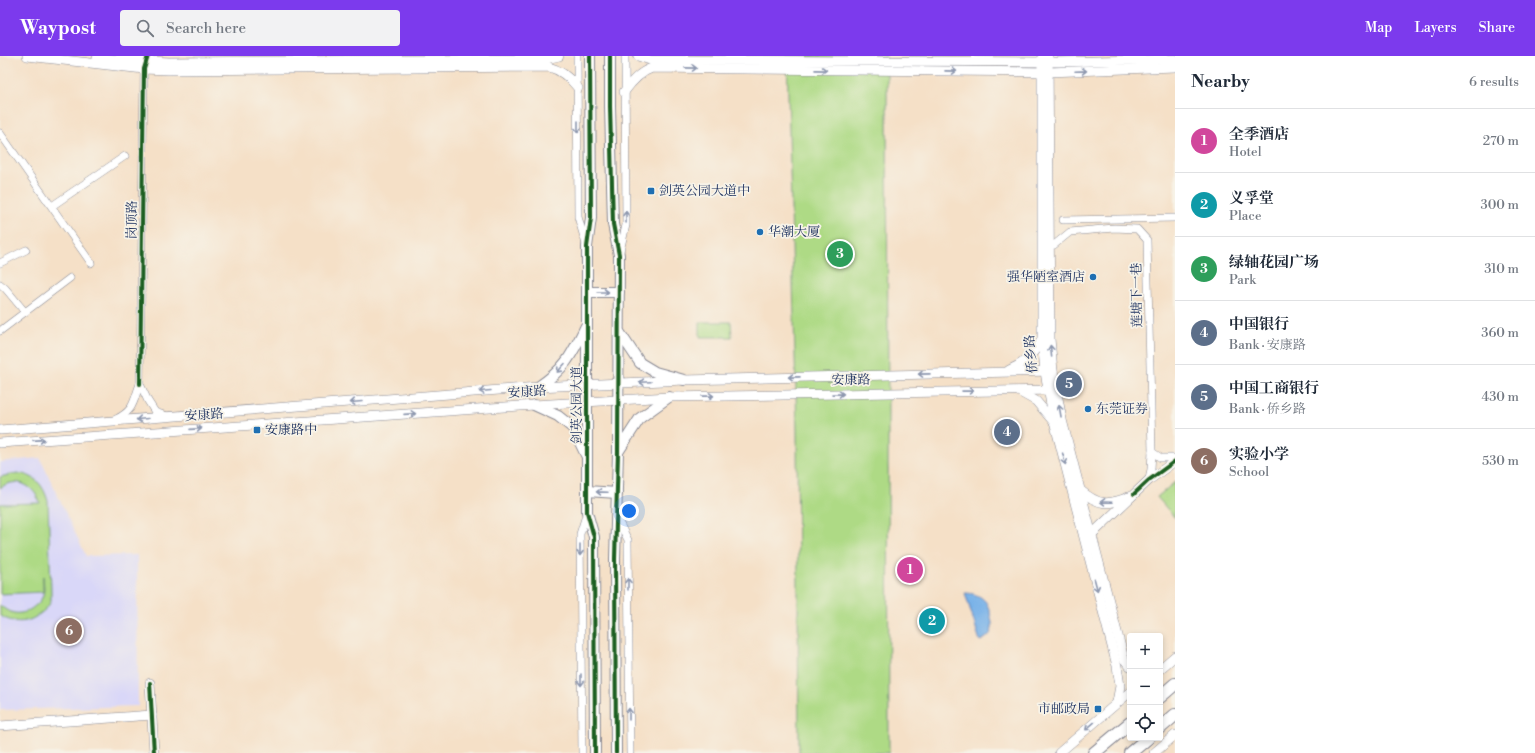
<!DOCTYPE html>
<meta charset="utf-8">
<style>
body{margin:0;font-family:"Libre Bodoni","Noto Serif SC",serif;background:#f2f2f3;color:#1f2937}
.controls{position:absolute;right:12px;bottom:12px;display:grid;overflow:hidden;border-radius:4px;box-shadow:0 2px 6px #0003}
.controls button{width:36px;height:36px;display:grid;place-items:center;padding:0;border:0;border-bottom:1px solid #e0e1e3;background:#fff;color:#1f2937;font:20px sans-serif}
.you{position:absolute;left:629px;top:455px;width:14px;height:14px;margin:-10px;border:3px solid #fff;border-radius:50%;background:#1a73e8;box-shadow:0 0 0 6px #1a73e833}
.badge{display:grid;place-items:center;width:26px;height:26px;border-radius:50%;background:#7c3aed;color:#fff;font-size:13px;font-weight:700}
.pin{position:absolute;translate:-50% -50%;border:2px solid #fff;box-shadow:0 1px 4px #0006}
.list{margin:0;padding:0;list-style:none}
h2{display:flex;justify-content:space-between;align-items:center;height:52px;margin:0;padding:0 16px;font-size:17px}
h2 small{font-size:13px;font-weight:400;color:#747a83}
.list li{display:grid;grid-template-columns:26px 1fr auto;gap:12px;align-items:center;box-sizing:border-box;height:64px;padding:0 16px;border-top:1px solid #e0e1e3}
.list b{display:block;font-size:15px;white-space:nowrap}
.list p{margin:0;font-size:13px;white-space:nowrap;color:#747a83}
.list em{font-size:13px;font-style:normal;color:#747a83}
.icon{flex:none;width:22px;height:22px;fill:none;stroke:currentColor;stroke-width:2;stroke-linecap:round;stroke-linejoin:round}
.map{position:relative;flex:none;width:1175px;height:697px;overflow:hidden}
header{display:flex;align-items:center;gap:24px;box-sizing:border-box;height:56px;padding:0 20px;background:#7c3aed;color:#fff}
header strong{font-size:19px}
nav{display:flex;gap:22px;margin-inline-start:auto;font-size:14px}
.search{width:280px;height:36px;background:#f2f2f3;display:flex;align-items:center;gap:10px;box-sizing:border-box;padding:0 14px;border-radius:4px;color:#747a83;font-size:15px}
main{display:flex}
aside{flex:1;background:#fff}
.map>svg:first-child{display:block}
.built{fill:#d9d7f8}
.green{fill:#aeda85;stroke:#648472}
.water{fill:#77b1e8;stroke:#4970a3}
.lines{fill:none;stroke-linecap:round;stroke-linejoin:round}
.street-casing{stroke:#888892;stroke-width:8}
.secondary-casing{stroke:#888892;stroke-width:10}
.primary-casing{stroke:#888892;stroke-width:12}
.highway-casing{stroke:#888892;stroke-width:14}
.street{stroke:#fff;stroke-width:7}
.secondary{stroke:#fff;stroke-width:9}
.primary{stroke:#fff;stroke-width:10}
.highway{stroke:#fff;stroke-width:12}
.cycleway-casing{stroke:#f7f3e8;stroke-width:6}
.cycleway{stroke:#1b5e20;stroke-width:4}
.oneway{stroke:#8d97ae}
.poi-dot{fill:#1f6fb2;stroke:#f7f3e8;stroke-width:1.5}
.labels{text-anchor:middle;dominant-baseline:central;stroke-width:3.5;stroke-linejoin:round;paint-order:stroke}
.poi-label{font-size:13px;fill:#1b2f5e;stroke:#f7f3e8;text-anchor:start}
.street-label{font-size:13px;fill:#1b2f5e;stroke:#f7f3e8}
</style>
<header>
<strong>Waypost</strong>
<div class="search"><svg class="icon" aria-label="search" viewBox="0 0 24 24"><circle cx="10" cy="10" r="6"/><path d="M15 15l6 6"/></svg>Search here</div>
<nav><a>Map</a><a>Layers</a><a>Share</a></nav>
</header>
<main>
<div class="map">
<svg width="1175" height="697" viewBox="0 0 1175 697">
<rect width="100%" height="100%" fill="#f7f3e8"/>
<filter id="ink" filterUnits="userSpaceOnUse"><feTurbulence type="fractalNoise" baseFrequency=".025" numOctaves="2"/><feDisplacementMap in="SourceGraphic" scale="8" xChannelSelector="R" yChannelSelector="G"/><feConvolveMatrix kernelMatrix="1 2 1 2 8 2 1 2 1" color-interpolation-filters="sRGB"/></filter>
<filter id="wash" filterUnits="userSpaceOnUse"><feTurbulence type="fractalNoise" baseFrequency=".012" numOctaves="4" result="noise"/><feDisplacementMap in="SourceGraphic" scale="16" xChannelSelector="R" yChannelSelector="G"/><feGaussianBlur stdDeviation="0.9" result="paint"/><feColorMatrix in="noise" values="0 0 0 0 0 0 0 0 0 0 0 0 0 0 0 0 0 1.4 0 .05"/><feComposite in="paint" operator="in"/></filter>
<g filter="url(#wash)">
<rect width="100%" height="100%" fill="#f5e0c7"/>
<!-- built -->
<polygon class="built" points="40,402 86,500 137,499 138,650 0,654 0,406"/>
<!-- green -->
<g class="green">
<polygon points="787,0 886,0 887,21 889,697 799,697 797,375"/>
<polygon points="700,266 731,266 732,281 700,281"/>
<path d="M17 417C35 419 43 428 48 445L51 535C51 538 51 541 51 544 50 549 45 554 41 557 28 568 15 568 0 560V549C11 560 24 560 36 549 39 547 42 543 43 539 45 533 43 526 43 520V536L0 538V448L40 447C34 429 16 420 0 432V421Z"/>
<polygon points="1175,426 1175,462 1157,441"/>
</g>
<!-- water -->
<path class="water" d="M965 537C972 537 980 539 985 545 987 547 989 553 990 557 993 570 995 579 980 585Z"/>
</g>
<g filter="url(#ink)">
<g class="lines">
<defs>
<g id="street">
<polyline points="577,0 578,161 586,188"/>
<polyline points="0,77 91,207"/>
<polyline points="52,150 125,100"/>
<polyline points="1063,164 1175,162"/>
<polyline points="1054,189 1070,176 1114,172 1137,173 1147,184 1152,396 1151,413 1149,424"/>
<polyline points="620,195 626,169 625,0"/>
<polyline points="0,207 26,194"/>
<polyline points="0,228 5,232 25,256"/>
<polyline points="0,275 70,222"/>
<polyline points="140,328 148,345 155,356 167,360"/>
<path d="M116 363C135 354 133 345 140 328L144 13 148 0"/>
<polyline points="1152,396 1161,402 1175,402"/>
<polyline points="617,462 628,484 630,697"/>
<polyline points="582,697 580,478 587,456"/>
</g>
<g id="secondary">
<path d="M27 0 144 13 168 14 549 11C561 14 570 22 578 32"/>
<polyline points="638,0 650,4 1058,6 1175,3"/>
<polyline points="1042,0 1042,283 1045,316 1054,365 1117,610 1120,630 1117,646"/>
<polyline points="1048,0 1050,283 1053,315 1062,364 1124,603 1130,610"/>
<polyline points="97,2 169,6 546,3 559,0"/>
<path d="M624 36C632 25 640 16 652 12L1049 16 1175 11"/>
<path d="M1009 314C1025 307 1034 298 1042 283"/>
<polyline points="1018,335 1036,345 1053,365"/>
<polyline points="0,374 538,331 684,324 1053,315"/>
<polyline points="0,387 534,349 669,341 1056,334"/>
<path d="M1080 434C1098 449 1107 450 1129 441"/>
<polyline points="1091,479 1149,424 1175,405"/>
<polyline points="1160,613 1175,600"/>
<polyline points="150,627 154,697"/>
<polyline points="0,670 152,659"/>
<polyline points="1059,697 1130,636"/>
<polyline points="1154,697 1175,679"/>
</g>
<g id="primary">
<polyline points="590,0 591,162 587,191 587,456 594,481 595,697"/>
<polyline points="610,0 610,50 613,168 619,199 618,396 615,503 616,697"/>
<polyline points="587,236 619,236"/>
<polyline points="620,277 640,307 655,316 684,324"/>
<path d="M538 331C566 312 571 300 586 270"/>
<polyline points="534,349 558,360 573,372 586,399"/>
<polyline points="618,396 640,362 669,341"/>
<polyline points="587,435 617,437"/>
</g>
<g id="highway">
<polyline points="1160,641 1175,628"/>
<polyline points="1160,672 1175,659"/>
<polyline points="1094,697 1130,667"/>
<polyline points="1130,697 1148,682"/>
</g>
</defs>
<!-- street casing -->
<use href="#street" class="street-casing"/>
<!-- secondary casing -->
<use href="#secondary" class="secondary-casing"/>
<!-- primary casing -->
<use href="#primary" class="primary-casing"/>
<!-- highway casing -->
<use href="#highway" class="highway-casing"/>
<!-- street -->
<use href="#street" class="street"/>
<!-- secondary -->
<use href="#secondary" class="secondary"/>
<!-- primary -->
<use href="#primary" class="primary"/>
<!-- highway -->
<use href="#highway" class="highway"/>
<defs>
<g id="cycleway">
<polyline points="590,0 591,162 587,191 587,456 594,481 595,697"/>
<polyline points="610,0 610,50 613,168 619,199 618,396 615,503 616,697"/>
<polyline points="140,328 144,13 148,0"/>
<polyline points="1134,438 1149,424 1175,405"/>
<polyline points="150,627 154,697"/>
</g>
</defs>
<!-- cycleway casing -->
<use href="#cycleway" class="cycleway-casing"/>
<!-- cycleway -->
<use href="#cycleway" class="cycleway"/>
</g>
<!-- one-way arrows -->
<defs><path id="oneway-shaft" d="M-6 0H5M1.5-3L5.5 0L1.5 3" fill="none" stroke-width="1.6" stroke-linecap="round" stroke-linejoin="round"/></defs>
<g class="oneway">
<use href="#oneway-shaft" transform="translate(691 12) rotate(1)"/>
<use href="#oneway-shaft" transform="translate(821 14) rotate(1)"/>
<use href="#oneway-shaft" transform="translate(951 15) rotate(1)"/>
<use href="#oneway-shaft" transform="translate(1081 15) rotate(-2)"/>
<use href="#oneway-shaft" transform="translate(578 71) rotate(90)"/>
<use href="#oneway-shaft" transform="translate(626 161) rotate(-91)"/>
<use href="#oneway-shaft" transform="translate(603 236)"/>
<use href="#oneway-shaft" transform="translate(1051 295) rotate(-96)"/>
<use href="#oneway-shaft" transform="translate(561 312) rotate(132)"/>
<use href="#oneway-shaft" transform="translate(924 318) rotate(179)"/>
<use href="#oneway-shaft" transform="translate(794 321) rotate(179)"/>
<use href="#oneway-shaft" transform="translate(645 326) rotate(177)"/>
<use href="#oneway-shaft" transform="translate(485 335) rotate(175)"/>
<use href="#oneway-shaft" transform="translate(968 335) rotate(-1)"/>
<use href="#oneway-shaft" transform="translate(838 338) rotate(-1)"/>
<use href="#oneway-shaft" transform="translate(708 340) rotate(-1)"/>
<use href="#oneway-shaft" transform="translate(356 346) rotate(175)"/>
<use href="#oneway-shaft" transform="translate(1060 355) rotate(-100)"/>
<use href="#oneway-shaft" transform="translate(410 358) rotate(-4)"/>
<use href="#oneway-shaft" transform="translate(142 363) rotate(175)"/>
<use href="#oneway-shaft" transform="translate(196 373) rotate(-4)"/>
<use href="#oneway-shaft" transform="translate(39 384) rotate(-4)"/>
<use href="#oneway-shaft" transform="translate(1064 403) rotate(76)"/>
<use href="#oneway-shaft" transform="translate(602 436) rotate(-178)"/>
<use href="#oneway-shaft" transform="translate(1106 446) rotate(-178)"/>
<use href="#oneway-shaft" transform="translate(580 494) rotate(90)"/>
<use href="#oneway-shaft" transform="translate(628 528) rotate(-90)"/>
<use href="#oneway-shaft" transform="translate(1096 529) rotate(75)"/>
<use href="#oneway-shaft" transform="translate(581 624) rotate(90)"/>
<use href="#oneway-shaft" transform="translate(629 658) rotate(-90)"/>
<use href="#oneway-shaft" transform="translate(1090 670) rotate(139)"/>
</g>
</g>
<!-- markers -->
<g class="poi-dot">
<rect x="647" y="131" width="8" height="8" rx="2"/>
<circle cx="760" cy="176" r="4"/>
<circle cx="1093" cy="221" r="4"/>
<circle cx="1088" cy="353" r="4"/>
<rect x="253" y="370" width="8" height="8" rx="2"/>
<rect x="1094" y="649" width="8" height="8" rx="2"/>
</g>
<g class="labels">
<!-- poi labels -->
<g class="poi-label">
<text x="659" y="135">剑英公园大道中</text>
<text x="768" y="176">华潮大厦</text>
<text x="1085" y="221" text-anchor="end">强华陋室酒店</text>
<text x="1096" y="353">东莞证券</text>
<text x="265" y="374">安康路中</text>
<text x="1090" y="653" text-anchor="end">市邮政局</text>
</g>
<!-- street labels -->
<g class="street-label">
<text transform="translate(132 164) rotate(-89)">岗顶路</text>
<text transform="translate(1137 239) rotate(-91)">莲塘下一巷</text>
<text transform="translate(1031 298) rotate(-95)">侨乡路</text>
<text transform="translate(851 324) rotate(-1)">安康路</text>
<text transform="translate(527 336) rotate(-4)">安康路</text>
<text transform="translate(577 349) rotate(-90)">剑英公园大道</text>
<text transform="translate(204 359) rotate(-4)">安康路</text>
</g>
</g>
</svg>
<div class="controls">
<button>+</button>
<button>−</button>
<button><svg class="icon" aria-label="locate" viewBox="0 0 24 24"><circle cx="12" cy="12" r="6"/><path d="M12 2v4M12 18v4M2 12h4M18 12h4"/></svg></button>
</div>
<div class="you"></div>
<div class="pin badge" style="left:910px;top:514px;background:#d1479c">1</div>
<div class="pin badge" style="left:932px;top:565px;background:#0f9aa8">2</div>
<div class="pin badge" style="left:840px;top:198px;background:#2e9e5b">3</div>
<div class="pin badge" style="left:1007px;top:376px;background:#5c6f8a">4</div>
<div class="pin badge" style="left:1069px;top:328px;background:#5c6f8a">5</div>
<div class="pin badge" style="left:69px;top:575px;background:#8d6e63">6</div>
</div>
<aside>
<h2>Nearby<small>6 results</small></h2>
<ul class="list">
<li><span class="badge" style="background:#d1479c">1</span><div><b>全季酒店</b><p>Hotel</p></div><em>270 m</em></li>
<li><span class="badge" style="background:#0f9aa8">2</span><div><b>义孚堂</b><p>Place</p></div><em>300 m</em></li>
<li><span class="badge" style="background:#2e9e5b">3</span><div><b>绿轴花园广场</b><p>Park</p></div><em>310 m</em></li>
<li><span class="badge" style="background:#5c6f8a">4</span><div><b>中国银行</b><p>Bank · 安康路</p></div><em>360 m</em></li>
<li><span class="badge" style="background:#5c6f8a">5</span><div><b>中国工商银行</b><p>Bank · 侨乡路</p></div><em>430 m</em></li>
<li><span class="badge" style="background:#8d6e63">6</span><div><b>实验小学</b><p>School</p></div><em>530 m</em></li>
</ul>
</aside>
</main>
